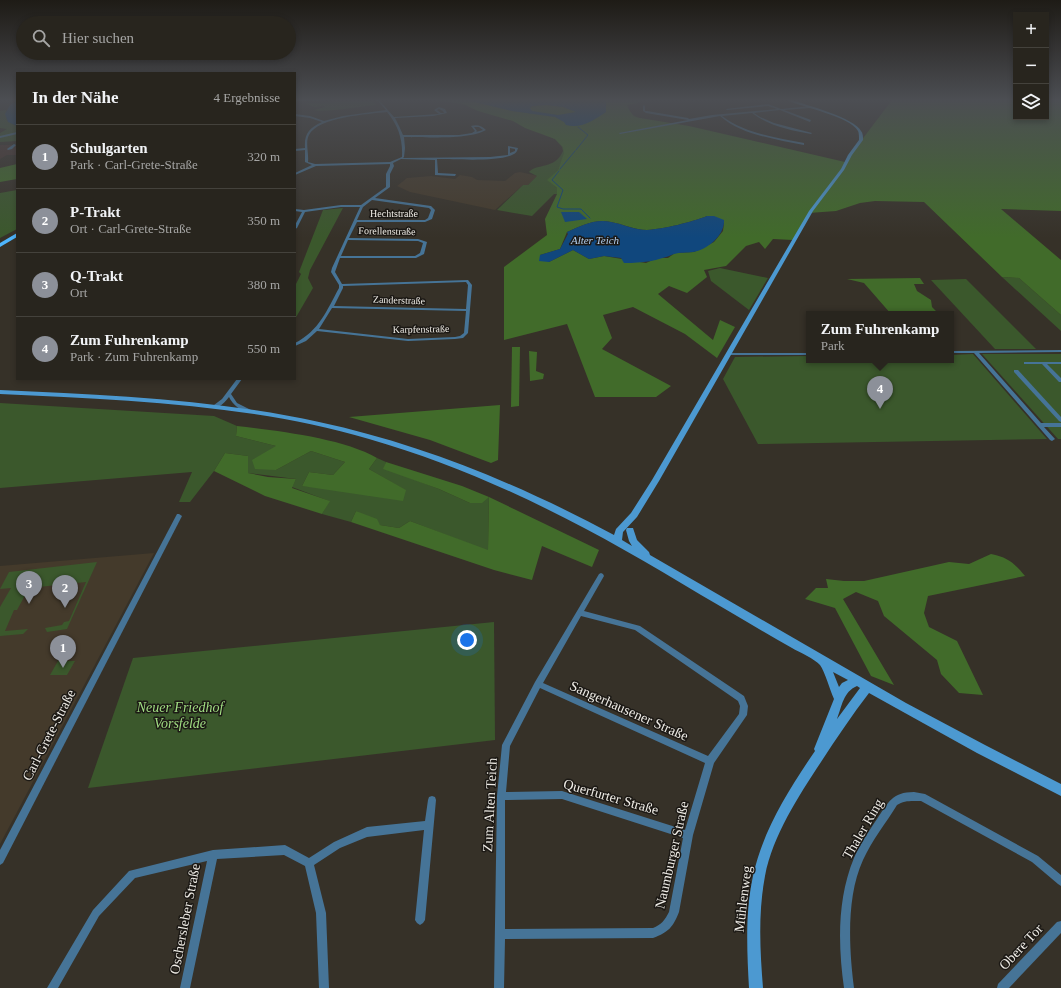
<!DOCTYPE html>
<html lang="de">
<meta charset="utf-8">
<style>
body{margin:0;font-family:Georgia,serif;background:#34312b;color:#f1f3f6}
.controls{position:absolute;right:12px;top:12px;display:grid;overflow:hidden;border-radius:0px;box-shadow:0 2px 6px #0003}
.controls button{width:36px;height:36px;display:grid;place-items:center;padding:0;border:0;border-bottom:1px solid #44423c;background:#28251e;color:#f1f3f6;font:20px sans-serif}
.you{position:absolute;left:467px;top:640px;width:14px;height:14px;margin:-10px;border:3px solid #fff;border-radius:50%;background:#1a73e8;box-shadow:0 0 0 6px #1a73e833}
.badge{display:grid;place-items:center;width:26px;height:26px;border-radius:50%;background:#8c9099;color:#fff;font-size:13px;font-weight:700}
.pin{position:absolute;translate:-50% -33px;filter:drop-shadow(0 1px 2px #0008)}
.pin::after{content:'';position:absolute;top:21px;width:14px;height:12px;background:inherit;clip-path:polygon(0 0,100% 0,50% 100%)}
.popup{position:absolute;left:806px;top:311px;width:148px;height:52px;box-sizing:border-box;display:grid;place-content:center;border-radius:0px;background:#28251e;filter:drop-shadow(0 1px 3px #0005);font-size:13px;white-space:nowrap;color:#a5a5a4}
.popup b{font-size:15px;color:#f1f3f6}
.popup::after{content:'';position:absolute;left:50%;top:100%;margin-left:-8px;border:8px solid transparent;border-top-color:#28251e}
.list{margin:0;padding:0;list-style:none}
h2{display:flex;justify-content:space-between;align-items:center;height:52px;margin:0;padding:0 16px;font-size:17px}
h2 small{font-size:13px;font-weight:400;color:#a5a5a4}
.list li{display:grid;grid-template-columns:26px 1fr auto;gap:12px;align-items:center;box-sizing:border-box;height:64px;padding:0 16px;border-top:1px solid #44423c}
.list b{display:block;font-size:15px;white-space:nowrap}
.list p{margin:0;font-size:13px;white-space:nowrap;color:#a5a5a4}
.list em{font-size:13px;font-style:normal;color:#a5a5a4}
.icon{flex:none;width:22px;height:22px;fill:none;stroke:currentColor;stroke-width:2;stroke-linecap:round;stroke-linejoin:round}
.map{position:relative;flex:none;width:1061px;height:988px;overflow:hidden}
.search{position:absolute;background:#28251e;box-shadow:0 2px 6px #0003;left:16px;top:16px;width:280px;height:44px;display:flex;align-items:center;gap:10px;box-sizing:border-box;padding:0 14px;border-radius:22px;color:#a5a5a4;font-size:15px}
.panel{position:absolute;background:#28251e;box-shadow:0 2px 6px #0003;left:16px;top:72px;width:280px;height:308px;border-radius:0px}
.map>svg:first-child{display:block}
.commercial{fill:#47342e}
.built{fill:#443a2b}
.green{fill:#3b582c}
.forest{fill:#416b2a;fill-rule:evenodd}
.water{fill:#10477d;fill-rule:evenodd}
.lines{fill:none;stroke-linecap:round;stroke-linejoin:round}
.stream{stroke:#10477d;stroke-width:1}
.street{fill:#467497;fill-rule:evenodd}
.secondary{fill:#4c99d1;fill-rule:evenodd}
.primary{fill:#4eb5fd;fill-rule:evenodd}
.labels{text-anchor:middle;dominant-baseline:central;stroke-width:3;stroke-linejoin:round;paint-order:stroke}
.far-street-label{font-size:10px;fill:#efece6;stroke:#1c1915}
.far-water-label{font-size:11px;font-style:italic;fill:#b2ceee;stroke:#1c1915}
.near-park-label{font-size:14px;font-style:italic;fill:#a0dd82;stroke:#1c1915}
.near-street-label{font-size:14px;fill:#efece6;stroke:#1c1915}
</style>
<div class="map">
<svg width="1061" height="988" viewBox="0 0 1061 988">
<rect width="100%" height="100%" fill="#363128"/>
<!-- commercial -->
<polygon class="commercial" points="0,145 17,145 17,155 7,155 0,159"/>
<!-- built -->
<g class="built">
<polygon points="520,172 538,176 528,185 523,185 495,210 410,192 397,186 407,178 431,176 455,179 460,175 472,177 477,180 505,181 515,173"/>
<polygon points="154,553 17,812 0,844 0,566"/>
</g>
<!-- green -->
<g class="green">
<path d="M435 100H466L479 102H607L606 100H642L637 103 628 104C628 119 645 119 657 122L658 125 565 153 558 170 548 180 557 188V194H554L532 216 497 210 523 185H528L537 176 529 172C537 163 555 170 563 151L562 147 555 139 514 121 463 104Z"/>
<path d="M369 101 375 103 376 105C363 106 323 113 314 110L325 107 324 106 314 107 305 103Z"/>
<polygon points="6,110 7,121 17,126 17,141 0,142 0,133 7,129 0,128 0,111"/>
<polygon points="17,190 17,229 0,238 0,193"/>
<polygon points="343,208 310,270 308,278 313,288 295,319 295,286 301,274 299,272 323,210"/>
<polygon points="720,268 768,278 749,310 711,281 708,271"/>
<polygon points="1002,277 1019,278 1061,315 1061,331"/>
<polygon points="966,279 1036,349 995,349 931,280"/>
<polygon points="973,354 1047,439 758,444 723,379 735,357 809,356 809,360 951,360 951,355"/>
<polygon points="982,354 1061,354 1061,439 1058,439"/>
<polygon points="0,403 214,416 237,426 236,436 276,446 276,470 311,451 345,462 333,475 309,472 302,486 405,490 369,469 377,458 386,462 384,468 439,489 470,503 489,497 488,551 410,521 399,528 380,525 356,511 351,522 322,514 329,501 292,487 296,479 248,473 248,456 225,453 214,471 190,502 179,502 192,472 0,488"/>
<polygon points="97,562 67,629 47,632 45,628 62,625 64,622 69,621 86,582 29,588 17,610 14,610 5,631 28,629 23,634 0,636 0,607 11,588 0,589 9,572"/>
<polygon points="494,622 495,740 88,788 133,658"/>
<polygon points="58,661 75,661 67,675 50,675"/>
</g>
<!-- forest -->
<g class="forest">
<path d="M435 100H466L512 111 555 117 564 122 584 123 606 112V100H642L637 103 626 105 634 117 689 126 845 162 892 100H1016V117H1046V100H1061V211L1001 209 1061 260V315L1019 278 1002 277 924 202 875 201 860 203 836 211 809 213 793 240 773 239 765 249 759 242 746 246 726 266 704 270 707 277 687 293 669 286 658 294 713 340 720 320 735 327 717 358 685 334 633 307 603 315 612 338 602 349 671 386 656 397H595L567 324 504 340V267L547 235 545 219 557 194V188L547 180 558 170 564 153 563 147 555 139 525 128 513 121 478 111 463 104ZM707 216 724 223 723 231 714 242 694 252 675 253 668 258H657L646 263 604 256 589 259 573 250 549 262 540 255 560 249 567 232C580 226 596 218 611 222 623 224 635 230 647 230 664 229 692 222 707 216Z"/>
<polygon points="541,105 563,107 577,112 558,115 532,111 529,108"/>
<polygon points="17,164 17,179 0,182 0,168"/>
<polygon points="920,278 924,284 914,284 917,291 931,300 932,307 939,314 891,314 864,283 847,279"/>
<polygon points="512,347 520,347 519,406 511,407"/>
<polygon points="529,351 537,352 536,371 544,374 543,379 530,381"/>
<polygon points="500,405 498,460 491,463 430,440 349,417"/>
<path d="M237 426C278 431 342 438 377 458L369 469 406 490 403 501 302 486 309 472 333 475 345 462 311 451 276 470 255 469 252 460 276 446 236 436Z"/>
<polygon points="225,453 248,456 248,473 268,477 296,479 292,488 330,501 322,514 265,496 214,471"/>
<polygon points="386,462 462,486 489,497 599,550 592,567 542,546 532,580 494,570 351,522 356,511 377,519 380,525 399,528 410,521 488,550 489,497 482,503 470,503 439,489 383,469"/>
<path d="M991 554C1008 557 1015 564 1025 576L928 596 924 613 929 627 957 641 983 695 959 693 941 674 937 660 884 616 878 601 856 592 843 599 894 685 871 676 835 608 805 599 816 588H828L826 579 844 581H864L949 562 969 564Z"/>
</g>
<!-- water -->
<g class="water">
<polygon points="17,100 17,126 8,122 5,114 10,105"/>
<path d="M466 100H606V112C594 120 582 129 566 125L564 122 555 117 512 111ZM547 105 563 107 576 112 558 115 532 111 530 108 532 106Z"/>
<polygon points="561,212 579,212 587,219 565,222"/>
<path d="M707 216H714L724 220C725 235 707 250 693 252 687 253 680 252 674 254 657 261 643 263 624 263L621 258 604 256 589 259 573 250 549 262 539 261 540 255 560 249 568 234 567 232C580 226 596 218 611 222 623 224 634 230 647 230 664 229 692 222 707 216Z"/>
</g>
<g class="lines">
<!-- stream -->
<g class="stream">
<polyline points="576,150 588,135 578,127"/>
<polyline points="560,169 575,151"/>
<polyline points="559,171 552,180 563,190 557,207 563,209 581,209 590,218"/>
</g>
<!-- street -->
<g class="street">
<path d="M377 100H379L394 117 439 114 434 110 439 107 445 109 447 113 433 116 395 118 399 126 403 135H459L472 133 475 131 471 126C477 124 482 126 486 130 470 140 424 137 404 137L405 148 404 157 403 158 490 157 508 155V146L518 148C517 152 516 153 512 155 497 162 456 159 437 159L438 173 456 174 455 176 435 175V160L401 159 393 163 394 166 390 174V187L375 198 431 206 435 210 432 219 425 222H357L349 238 418 239 427 242 424 254 416 258H340L335 272 342 284 468 280 472 285 468 333 463 338 455 339 408 341 317 331 306 341 295 346V343C319 331 327 310 339 288V285L331 272 332 268 360 207H341L305 212 297 228 295 229V225L302 212 295 211V209L304 210 341 205H361L386 187V174L390 166V164L316 166 295 175V173L312 165 305 162V150L295 151V149L305 148C304 134 309 128 322 122L310 118 295 116V114L310 116 324 121 343 116 386 110ZM439 109 443 111 444 113H441L437 110ZM387 112C398 125 403 139 402 157L390 162 315 164 308 162C309 153 305 142 309 135 318 117 369 114 387 112ZM474 127H479L483 130 476 132 477 131ZM510 148 515 149V151L510 153ZM372 200 429 208 431 210 428 218 425 220H357L363 207ZM348 240 418 241 423 243 420 253 415 256H341ZM466 282 468 285 466 309 334 306 343 288V286ZM332 308 466 311 464 333 460 336 455 337 408 339 319 329Z"/>
<polygon points="693,100 695,100 695,101 693,102"/>
<path d="M768 104 781 109 811 106 810 108 784 110 811 120 810 122 780 110 754 113 760 117 774 123 812 133 811 134C790 130 769 126 752 113L722 116C746 134 775 137 804 143V145C797 144 790 142 783 141 760 136 737 131 720 116L620 134 619 133 688 120 646 113 643 111V106L644 105 645 106V111H647L688 118 689 119 712 115 777 109 768 106 727 110 726 109Z"/>
<polygon points="17,132 17,134 0,138 0,136"/>
<polygon points="14,144 16,145 12,149 8,150 7,149"/>
<polygon points="1061,350 1061,352 979,353 1041,423 1061,423 1061,427 1044,427 1055,439 1052,441 1050,440 974,353 951,353 951,351"/>
<rect x="726" y="353" width="83" height="2"/>
<polygon points="1024,362 1061,362 1061,364 1047,364 1061,378 1061,382 1059,382 1042,364 1024,364"/>
<polygon points="1014,370 1018,370 1061,417 1061,422 1059,421 1014,372"/>
<path d="M237 379H242L231 394 237 403 251 410 252 411 251 412C241 412 233 405 229 397 225 402 220 408 214 407L213 406 214 405 222 399Z"/>
<polygon points="177,514 179,514 182,516 3,863 0,865 0,850"/>
<path d="M601 573 603 574 604 576 584 611 640 626 744 696 748 706 747 715 714 763 693 835 679 912C673 927 669 932 653 938L505 939 504 988H494L497 796 502 745 535 682 599 574ZM581 616 635 630 738 701 740 706 739 714 708 756 543 683ZM540 688 705 763 685 830 562 791 506 792 510 746ZM562 799 683 838 669 912C665 920 661 925 653 928L505 929V800Z"/>
<path d="M914 792 925 794 1038 856 1061 875V886L1058 884 1032 862 921 801C912 801 904 800 897 805 886 823 872 840 863 860 846 897 849 949 854 988H844C838 945 837 899 854 858 860 844 869 831 877 819 888 803 892 792 914 792Z"/>
<polygon points="432,796 435,797 436,800 425,920 423,923 420,925 417,923 415,920 424,830 367,837 340,848 314,865 326,913 329,988 319,988 316,913 305,866 284,855 217,859 190,988 180,988 207,861 135,878 99,916 58,988 47,988 93,910 129,871 213,850 285,845 309,858 334,842 367,827 425,821 428,800 429,797"/>
<polygon points="1061,921 1061,933 1009,988 997,988 998,984 1057,922"/>
</g>
<!-- secondary -->
<g class="secondary">
<polygon points="295,100 332,100 295,101"/>
<path d="M787 100H792C806 105 855 118 861 131 863 133 863 137 863 140L852 155 844 170 813 211 659 481 637 517 623 532 622 540 632 546 629 541 626 530 627 528H633L637 540 649 552 650 555 906 703 985 745 1061 784V796L977 753 869 693C852 715 836 739 821 762 798 797 773 835 765 876 758 913 760 951 763 988H749C747 951 745 913 753 876 763 830 789 789 815 751L814 749 834 699C830 690 825 672 820 665 815 659 799 652 792 648 762 631 732 613 701 595 596 531 488 473 369 439 250 404 123 400 0 394V390C106 395 214 399 319 422 422 444 521 485 614 535L616 529 631 513 652 480 809 211 841 169 848 155 859 140C859 137 859 133 858 131 850 116 803 108 787 100ZM833 672 848 680 842 683 839 687ZM857 686 860 688 837 719C842 706 843 692 857 686Z"/>
</g>
<!-- primary -->
<polygon class="primary" points="17,233 17,237 0,247 0,243"/>
</g>
<!-- sky -->
<linearGradient id="sky" x2="0" y2="1"><stop stop-color="#1e1b16"/><stop offset="0.42" stop-color="#4c4e53"/><stop offset="1" stop-color="#4c4e53" stop-opacity="0"/></linearGradient>
<rect width="1061" height="238" fill="url(#sky)"/>
<g class="labels">
<!-- far-street labels -->
<g class="far-street-label">
<text x="394" y="213">Hechtstraße</text>
<text transform="translate(387 231) rotate(1)">Forellenstraße</text>
<text transform="translate(399 300) rotate(2)">Zanderstraße</text>
<text transform="translate(421 329) rotate(-1)">Karpfenstraße</text>
</g>
<!-- far-water labels -->
<g class="far-water-label">
<text x="595" y="240">Alter Teich</text>
</g>
<!-- near-park labels -->
<g class="near-park-label">
<text x="180" y="707">Neuer Friedhof<tspan x="180" dy="16">Vorsfelde</tspan></text>
</g>
<!-- near-street labels -->
<g class="near-street-label">
<text transform="translate(629 711) rotate(24)">Sangerhausener Straße</text>
<text transform="translate(49 735) rotate(-63)">Carl-Grete-Straße</text>
<text transform="translate(611 797) rotate(16)">Querfurter Straße</text>
<text transform="translate(490 805) rotate(-87)">Zum Alten Teich</text>
<text transform="translate(863 829) rotate(-60)">Thaler Ring</text>
<text transform="translate(672 855) rotate(-77)">Naumburger Straße</text>
<text transform="translate(743 899) rotate(-83)">Mühlenweg</text>
<text transform="translate(185 919) rotate(-79)">Oschersleber Straße</text>
<text transform="translate(1021 947) rotate(-47)">Obere Tor</text>
</g>
</g>
</svg>
<div class="controls">
<button>+</button>
<button>−</button>
<button><svg class="icon" aria-label="layers" viewBox="0 0 24 24"><path d="M12 4l9 5-9 5-9-5zM3 14l9 5 9-5"/></svg></button>
</div>
<div class="you"></div>
<div class="pin badge" style="left:63px;top:668px">1</div>
<div class="pin badge" style="left:65px;top:608px">2</div>
<div class="pin badge" style="left:29px;top:604px">3</div>
<div class="pin badge" style="left:880px;top:409px">4</div>
<div class="popup"><b>Zum Fuhrenkamp</b>Park</div>
<div class="search"><svg class="icon" aria-label="search" viewBox="0 0 24 24"><circle cx="10" cy="10" r="6"/><path d="M15 15l6 6"/></svg>Hier suchen</div>
<section class="panel">
<h2>In der Nähe<small>4 Ergebnisse</small></h2>
<ul class="list">
<li><span class="badge">1</span><div><b>Schulgarten</b><p>Park · Carl-Grete-Straße</p></div><em>320 m</em></li>
<li><span class="badge">2</span><div><b>P-Trakt</b><p>Ort · Carl-Grete-Straße</p></div><em>350 m</em></li>
<li><span class="badge">3</span><div><b>Q-Trakt</b><p>Ort</p></div><em>380 m</em></li>
<li><span class="badge">4</span><div><b>Zum Fuhrenkamp</b><p>Park · Zum Fuhrenkamp</p></div><em>550 m</em></li>
</ul>
</section>
</div>
